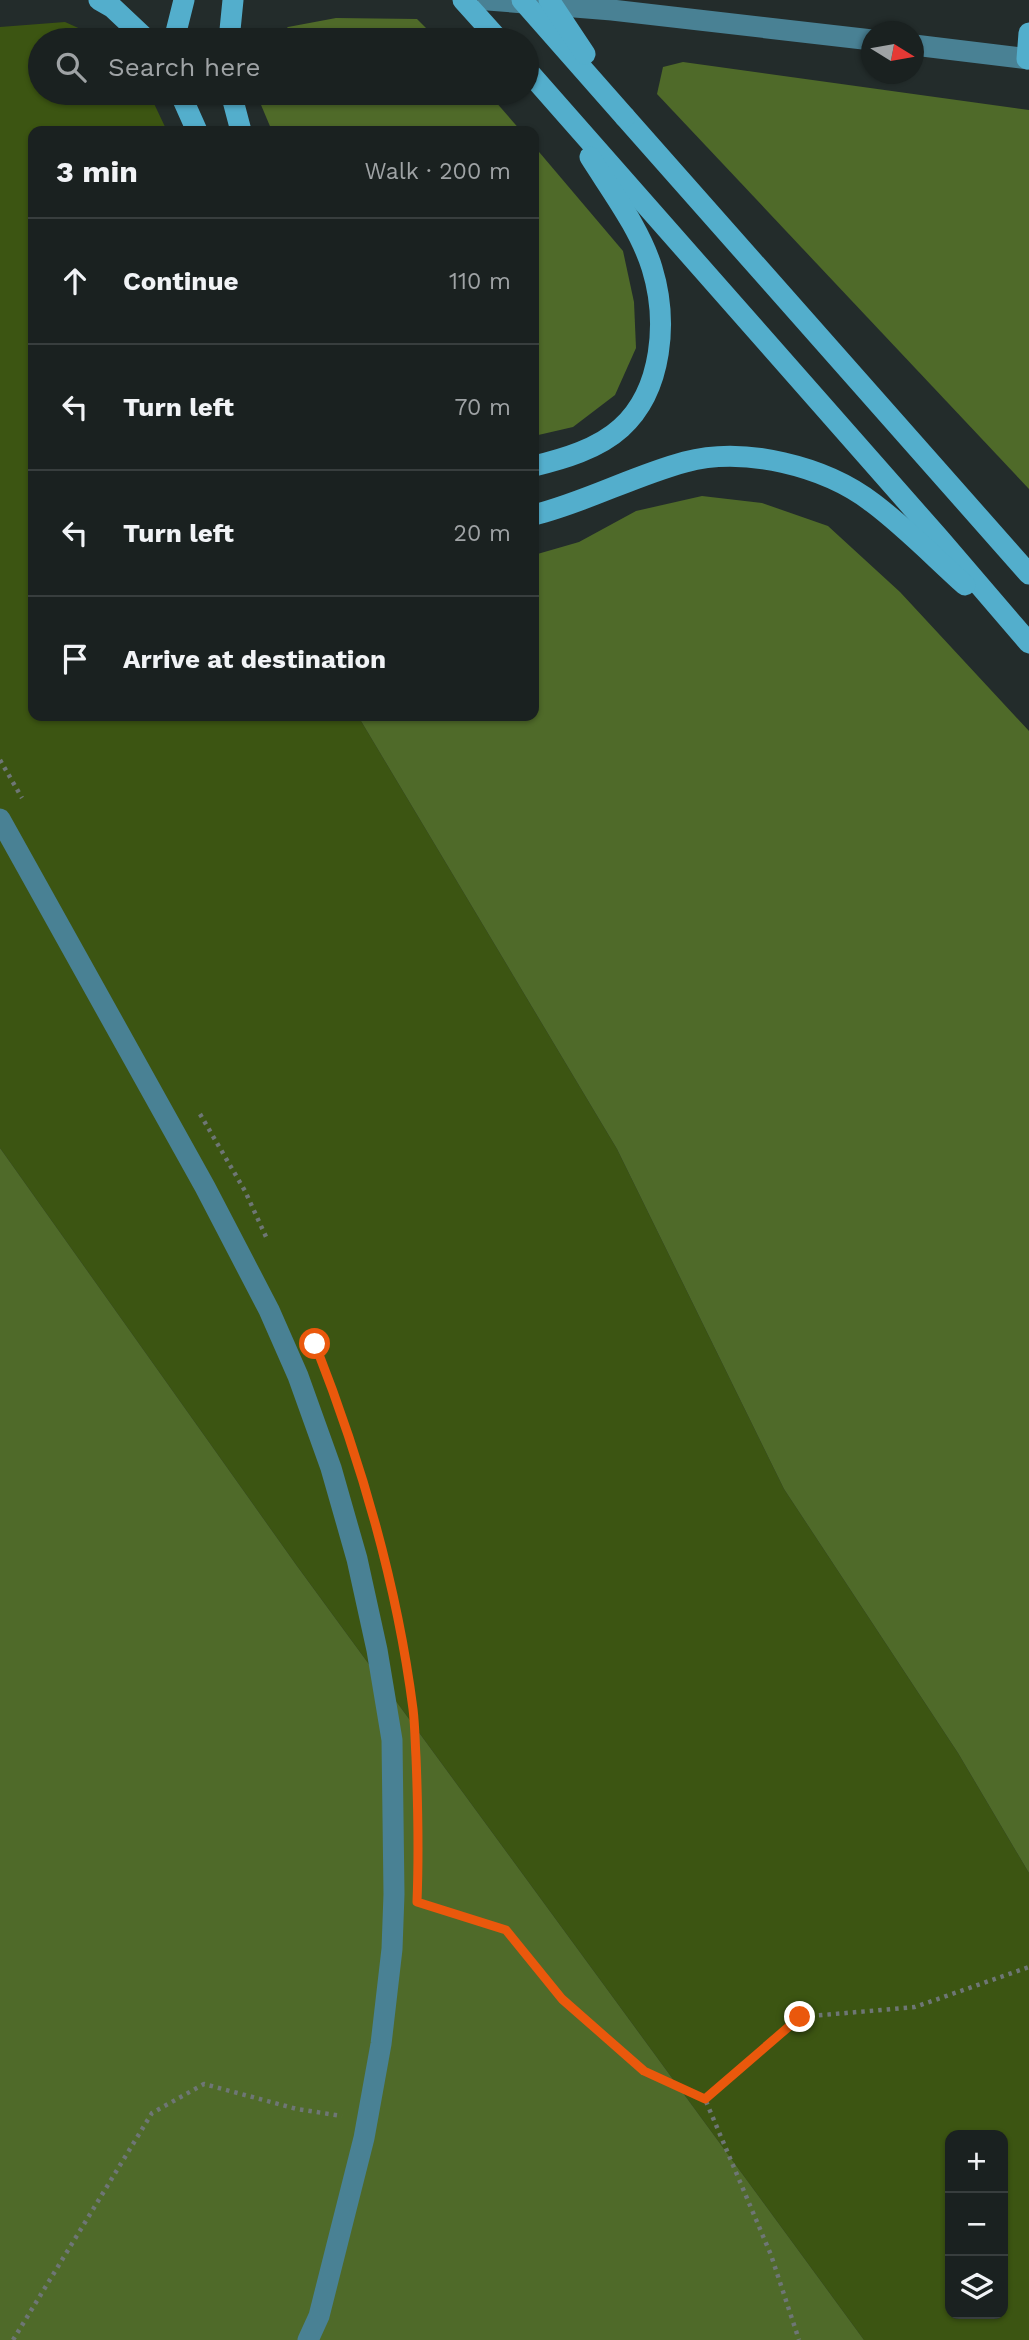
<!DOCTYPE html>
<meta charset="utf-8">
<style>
body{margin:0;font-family:"Work Sans",sans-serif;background:#232929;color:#f1f3f6}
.controls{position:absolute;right:21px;bottom:21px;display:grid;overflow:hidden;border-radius:14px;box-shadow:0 2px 5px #0004}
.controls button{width:63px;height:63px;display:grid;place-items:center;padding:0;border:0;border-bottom:2px solid #383e3e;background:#1a2120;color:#f1f3f6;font:35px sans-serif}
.compass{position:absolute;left:861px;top:21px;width:63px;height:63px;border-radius:50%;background:#1a2120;box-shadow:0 2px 5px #0004;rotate:101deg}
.stop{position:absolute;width:21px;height:21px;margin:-16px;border:5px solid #ea580c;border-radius:50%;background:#fff}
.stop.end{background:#ea580c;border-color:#fff;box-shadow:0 2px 7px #0008}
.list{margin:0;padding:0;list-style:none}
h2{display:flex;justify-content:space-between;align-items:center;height:91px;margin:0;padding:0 28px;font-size:30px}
h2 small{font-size:23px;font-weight:400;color:#9fa3a5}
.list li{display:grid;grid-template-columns:46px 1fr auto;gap:21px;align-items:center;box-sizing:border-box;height:126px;padding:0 28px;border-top:2px solid #383e3e}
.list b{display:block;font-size:26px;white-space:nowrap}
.list em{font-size:23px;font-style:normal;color:#9fa3a5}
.icon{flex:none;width:38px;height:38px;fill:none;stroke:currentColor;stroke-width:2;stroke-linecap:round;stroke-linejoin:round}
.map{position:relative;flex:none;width:1029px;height:2340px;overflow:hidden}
.search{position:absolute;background:#1a2120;box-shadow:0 2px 5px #0004;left:28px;top:28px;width:511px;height:77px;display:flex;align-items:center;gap:18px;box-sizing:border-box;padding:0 24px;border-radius:38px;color:#9fa3a5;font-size:26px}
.panel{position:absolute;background:#1a2120;box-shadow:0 2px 5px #0004;left:28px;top:126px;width:511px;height:595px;border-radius:14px}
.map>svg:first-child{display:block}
.green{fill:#3c5512;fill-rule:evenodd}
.forest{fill:#4f6a29}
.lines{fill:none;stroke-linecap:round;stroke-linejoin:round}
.path{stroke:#6e7675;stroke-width:4.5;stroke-dasharray:3.5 5;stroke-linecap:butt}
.secondary{stroke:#498194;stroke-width:21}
.highway{stroke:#53aecc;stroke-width:21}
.highway-bridge{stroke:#53aecc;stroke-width:21}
.route{stroke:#ea580c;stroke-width:9}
</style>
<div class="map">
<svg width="1029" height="2340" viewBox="0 0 1029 2340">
<rect width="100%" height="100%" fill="#232c2b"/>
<!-- green -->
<path class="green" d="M65 22 105 40H40V93H149L167 131H33V716H358L617 1149 784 1489 958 1753 1029 1873V2340H864L297 1566 0 1148V27ZM950 2135H1003V2314H950Z"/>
<!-- forest -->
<g class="forest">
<polygon points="336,18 417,19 438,40 273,40 288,27"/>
<polygon points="683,62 1029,110 1029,489 657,94 663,67"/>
<polygon points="256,93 488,93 521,131 272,131"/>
<polygon points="534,146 623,251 634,302 636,348 615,395 573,427 534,436"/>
<polygon points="702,496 762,503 828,526 900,592 1029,731 1029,1873 958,1753 784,1489 617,1149 358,716 534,716 534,555 579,542 636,511"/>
<polygon points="0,1148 297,1566 864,2340 0,2340"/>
</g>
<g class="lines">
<!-- path -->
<g class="path">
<polyline points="0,760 22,798"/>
<polyline points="200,1114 245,1191 267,1239"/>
<polyline points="421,1903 506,1930 562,1999 644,2071 705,2099 771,2255 799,2340"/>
<polyline points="705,2099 800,2017 915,2007 1029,1967"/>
<polyline points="13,2340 152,2113 204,2084 297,2109 342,2116"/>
</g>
<!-- secondary -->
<g class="secondary">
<polyline points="488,0 612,10 872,40"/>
<polyline points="914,45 1029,59"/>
<polyline points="0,819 205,1187 269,1310 298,1376 331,1468 357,1559 377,1650 392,1740 394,1894 392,1949 381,2044 364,2138 319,2316 308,2340"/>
</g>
<!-- highway -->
<g class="highway">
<polyline points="99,0 113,8 147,40"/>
<polyline points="463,0 499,40"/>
<polyline points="174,40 184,0"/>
<polyline points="229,40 233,0"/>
<polyline points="1027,59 1029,33"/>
<polyline points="527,70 939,538 1029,643"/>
<polyline points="180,93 197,131"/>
<polyline points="231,93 241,131"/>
<polyline points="625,117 1029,574"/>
<path d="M534 466C563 459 598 449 621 428 663 390 668 320 652 268 640 229 612 192 590 157"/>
<path d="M534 515C586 502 633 476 685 462 744 446 825 466 873 503 905 527 935 558 965 585"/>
</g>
<!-- highway-bridge -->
<g class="highway-bridge">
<polyline points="522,0 625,117"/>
<polyline points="549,0 585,54"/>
</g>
</g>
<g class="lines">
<!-- route -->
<path class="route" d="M315 1344C361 1461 397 1584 413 1709 415 1725 415 1741 416 1757 418 1807 419 1852 417 1902L506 1930 562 1999 644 2071 705 2099 800 2017"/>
</g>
</svg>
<div class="controls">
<button>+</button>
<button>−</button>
<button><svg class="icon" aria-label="layers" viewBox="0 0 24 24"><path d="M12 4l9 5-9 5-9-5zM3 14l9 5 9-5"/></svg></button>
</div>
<svg class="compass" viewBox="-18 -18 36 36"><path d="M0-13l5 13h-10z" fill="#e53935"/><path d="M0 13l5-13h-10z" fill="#9fa3a5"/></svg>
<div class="stop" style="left:315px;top:1344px"></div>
<div class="stop end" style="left:800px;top:2017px"></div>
<div class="search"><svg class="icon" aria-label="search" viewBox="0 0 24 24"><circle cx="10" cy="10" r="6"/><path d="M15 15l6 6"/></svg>Search here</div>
<section class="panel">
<h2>3 min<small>Walk · 200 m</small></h2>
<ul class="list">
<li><svg class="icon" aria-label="ahead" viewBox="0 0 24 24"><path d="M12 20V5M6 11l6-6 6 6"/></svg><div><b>Continue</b></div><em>110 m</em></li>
<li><svg class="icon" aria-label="left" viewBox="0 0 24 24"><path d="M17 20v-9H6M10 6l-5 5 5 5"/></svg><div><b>Turn left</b></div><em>70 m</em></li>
<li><svg class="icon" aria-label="left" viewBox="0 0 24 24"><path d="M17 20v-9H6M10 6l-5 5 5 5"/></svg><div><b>Turn left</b></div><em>20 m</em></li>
<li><svg class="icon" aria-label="arrive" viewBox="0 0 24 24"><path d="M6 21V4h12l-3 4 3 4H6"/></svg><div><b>Arrive at destination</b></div></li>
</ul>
</section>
</div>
